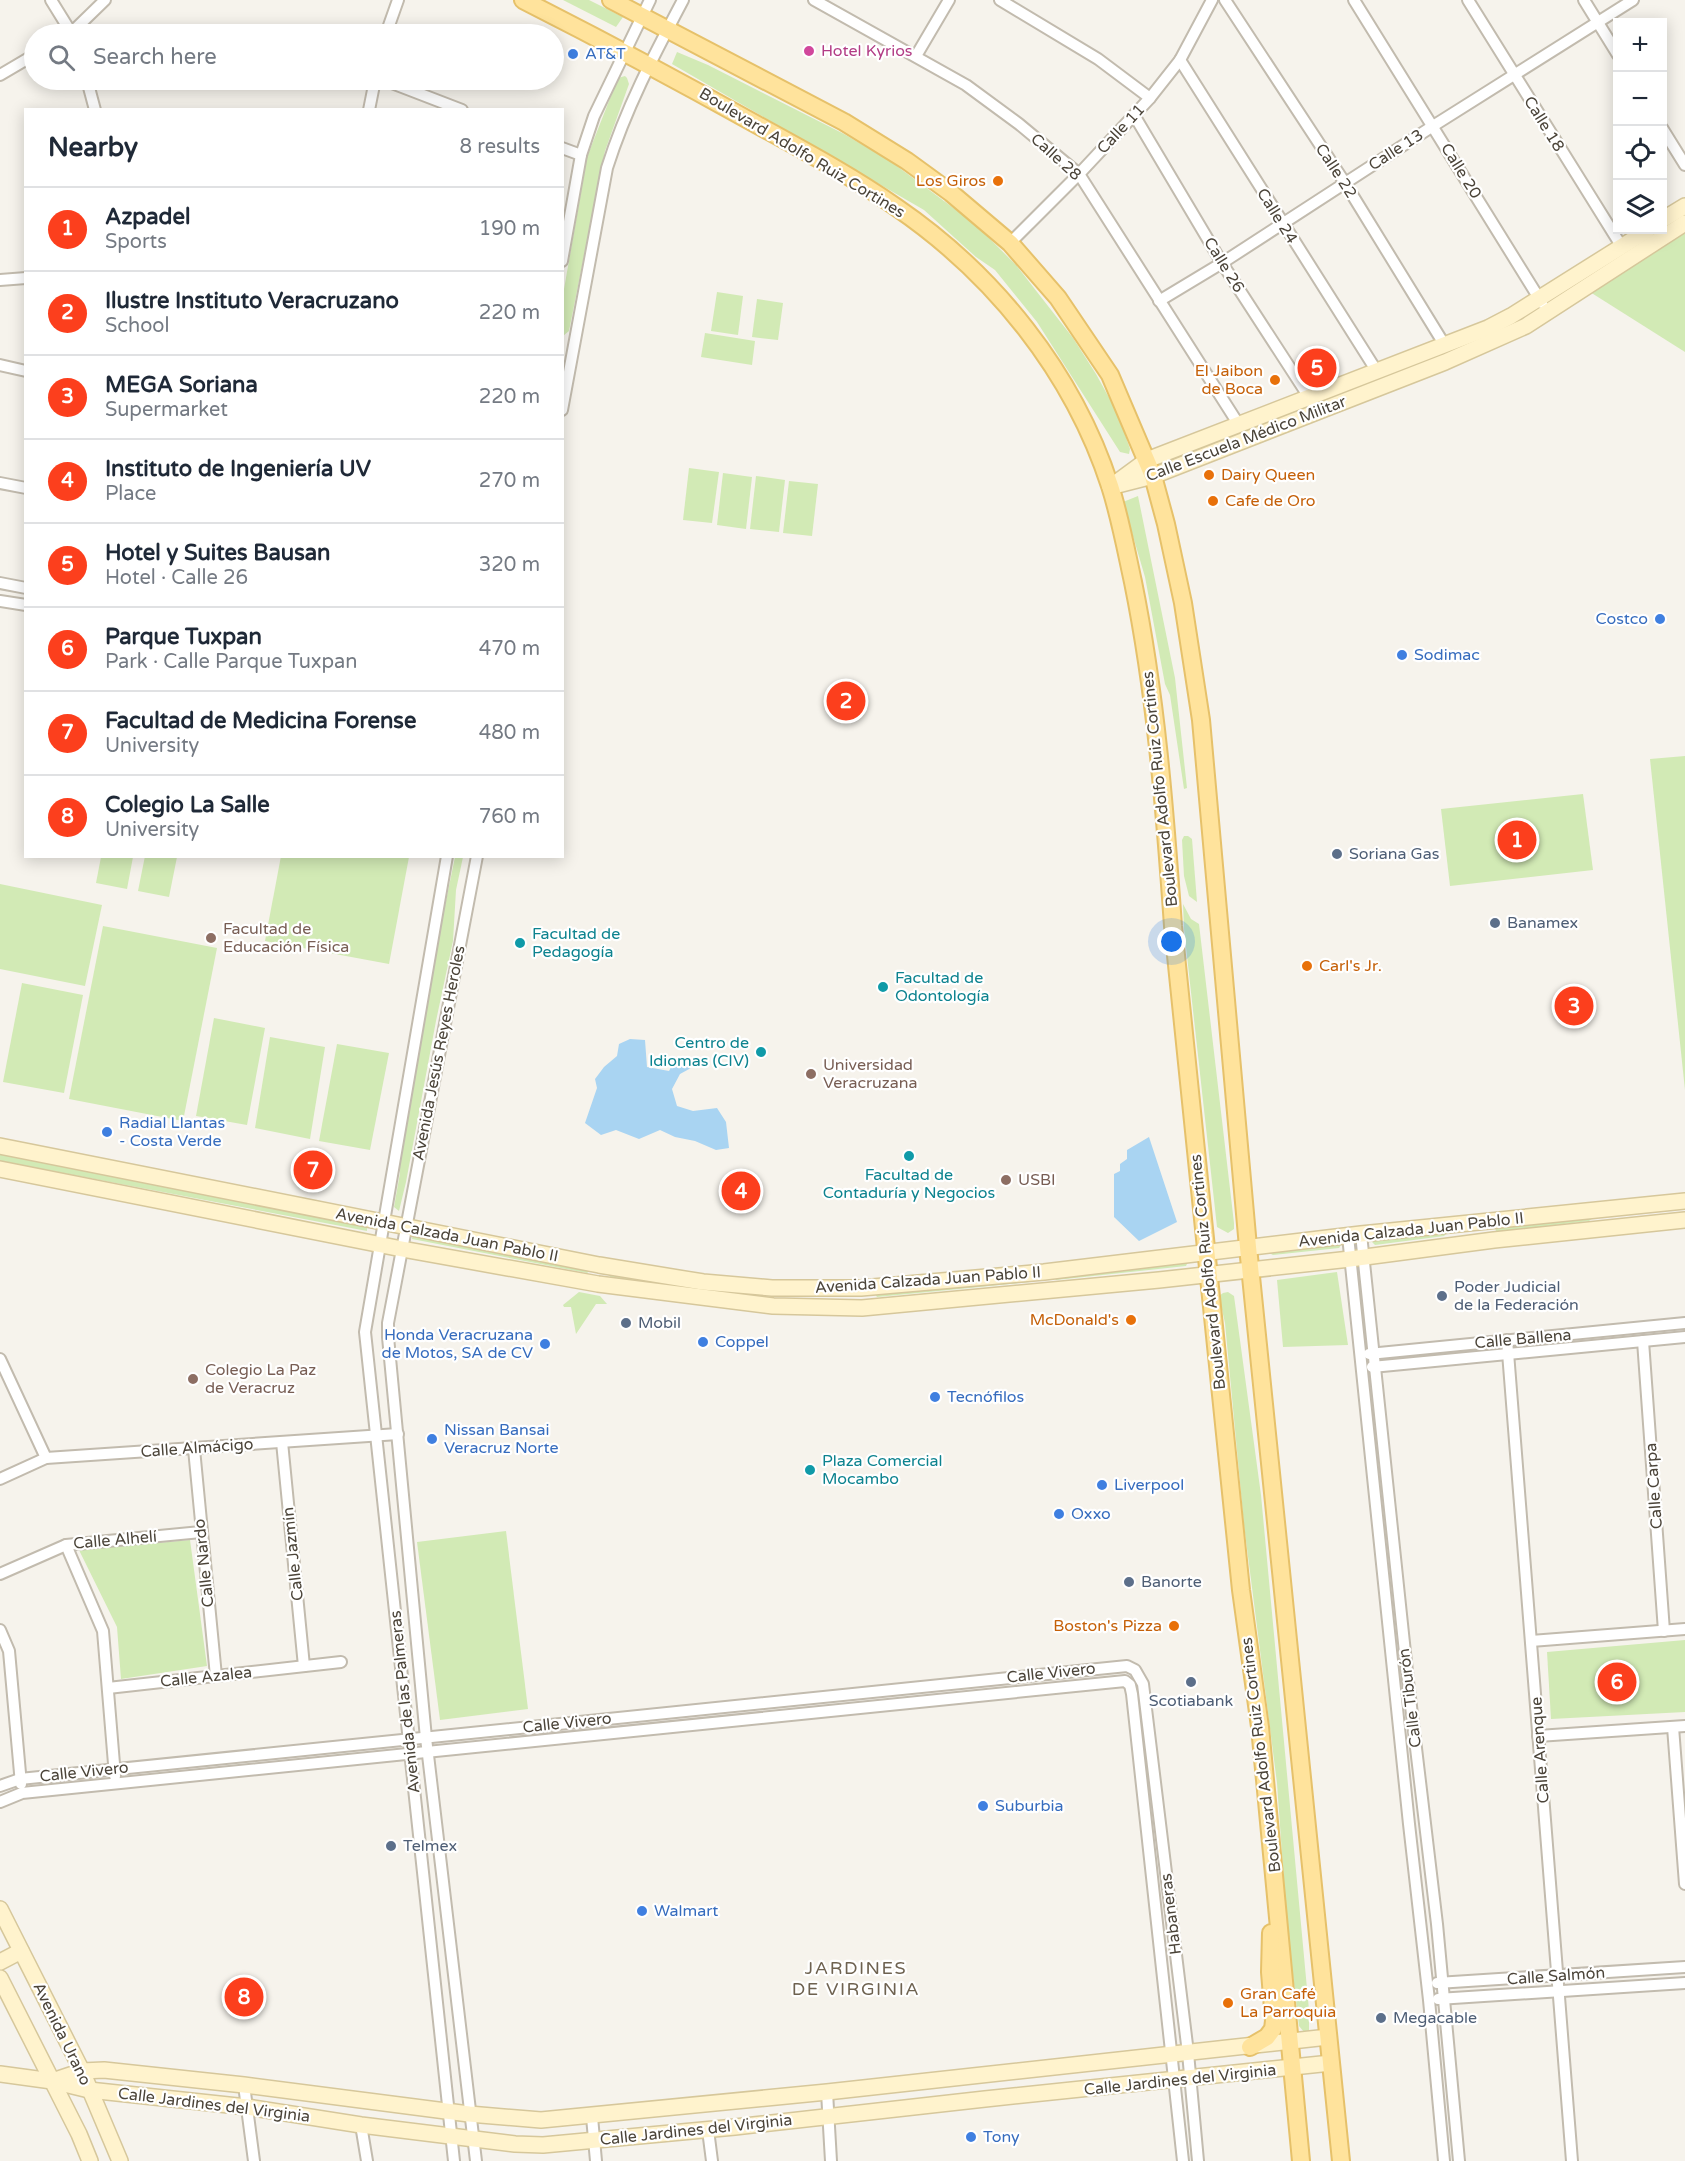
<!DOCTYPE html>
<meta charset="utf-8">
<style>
body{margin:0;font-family:"Varela Round",sans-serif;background:#f2f2f3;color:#1f2937}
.controls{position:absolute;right:18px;top:18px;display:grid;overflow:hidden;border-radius:0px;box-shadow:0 3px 15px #0003}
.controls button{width:54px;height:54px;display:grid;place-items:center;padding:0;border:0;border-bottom:2px solid #e0e1e3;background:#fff;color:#1f2937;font:30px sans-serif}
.you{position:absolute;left:1172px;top:942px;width:21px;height:21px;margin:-15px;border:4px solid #fff;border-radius:50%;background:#1a73e8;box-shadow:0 0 0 9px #1a73e833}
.badge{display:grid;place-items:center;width:39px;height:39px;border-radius:50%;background:#fc3f1d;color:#fff;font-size:20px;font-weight:700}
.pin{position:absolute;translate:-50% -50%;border:3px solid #fff;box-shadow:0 2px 6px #0006}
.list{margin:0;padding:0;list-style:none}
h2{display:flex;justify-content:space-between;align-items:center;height:78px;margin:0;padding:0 24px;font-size:26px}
h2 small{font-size:20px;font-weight:400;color:#747a83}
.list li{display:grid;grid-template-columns:39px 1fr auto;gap:18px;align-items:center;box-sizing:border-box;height:84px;padding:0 24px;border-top:2px solid #e0e1e3}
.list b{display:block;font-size:22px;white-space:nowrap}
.list p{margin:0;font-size:20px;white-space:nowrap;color:#747a83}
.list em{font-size:20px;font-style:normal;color:#747a83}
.icon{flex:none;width:33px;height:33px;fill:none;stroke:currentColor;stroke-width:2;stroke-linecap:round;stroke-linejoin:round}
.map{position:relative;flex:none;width:1685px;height:2161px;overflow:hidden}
.search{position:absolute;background:#fff;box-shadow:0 3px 15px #0003;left:24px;top:24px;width:540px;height:66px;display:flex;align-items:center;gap:15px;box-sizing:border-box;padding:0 21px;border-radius:33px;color:#747a83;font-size:22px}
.panel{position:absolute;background:#fff;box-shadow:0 3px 15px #0003;left:24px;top:108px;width:540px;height:750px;border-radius:0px}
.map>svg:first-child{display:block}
.green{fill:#d2eab5}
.water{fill:#a9d4f2}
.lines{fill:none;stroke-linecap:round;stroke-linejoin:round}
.street-casing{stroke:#c2bbae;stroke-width:14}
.secondary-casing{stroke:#d6c79b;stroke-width:18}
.primary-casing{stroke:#e6c16a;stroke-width:20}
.street{stroke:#fff;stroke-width:10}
.secondary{stroke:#fff3cd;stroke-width:15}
.primary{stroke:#ffe39c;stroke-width:16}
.hotel-dot{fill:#d1479c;stroke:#fff;stroke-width:2}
.shop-dot{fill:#3f7fe0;stroke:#fff;stroke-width:2}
.food-dot{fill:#e8710a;stroke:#fff;stroke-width:2}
.service-dot{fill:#5c6f8a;stroke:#fff;stroke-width:2}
.education-dot{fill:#8d6e63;stroke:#fff;stroke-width:2}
.culture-dot{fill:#0f9aa8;stroke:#fff;stroke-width:2}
.labels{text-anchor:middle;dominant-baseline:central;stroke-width:4.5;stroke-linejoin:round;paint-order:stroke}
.hotel-label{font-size:16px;fill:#b23c85;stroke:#fff;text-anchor:start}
.shop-label{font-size:16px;fill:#366cbe;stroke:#fff;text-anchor:start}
.street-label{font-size:16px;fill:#4b4439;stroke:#fff}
.food-label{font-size:16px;fill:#c56008;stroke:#fff;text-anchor:end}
.service-label{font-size:16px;fill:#4e5e75;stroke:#fff;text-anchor:start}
.education-label{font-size:16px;fill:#785e54;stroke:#fff;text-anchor:start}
.culture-label{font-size:16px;fill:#0d838f;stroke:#fff;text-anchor:start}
.neighbourhood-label{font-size:18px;letter-spacing:1.5px;fill:#6e6250;stroke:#fff}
</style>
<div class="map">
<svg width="1685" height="2161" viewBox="0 0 1685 2161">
<rect width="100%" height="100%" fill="#f6f3ec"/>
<!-- green -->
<g class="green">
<polygon points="563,0 589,0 623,17 616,27"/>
<polygon points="677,52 708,65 844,134 890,161 975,224 1016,265 1073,338 1096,374 1118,414 1130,449 1129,454 1120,452 1037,322 995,270 976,257 924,210 672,64"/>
<polygon points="625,76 627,78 629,84 605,151 569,331 563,336 563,295 587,157 618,78"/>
<polygon points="1683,233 1685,234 1685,352 1590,292"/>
<polygon points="717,292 743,296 738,335 711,331"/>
<polygon points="757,299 783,303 778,340 752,337"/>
<polygon points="705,333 755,341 752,365 701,357"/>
<polygon points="689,468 719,472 712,523 683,520"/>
<polygon points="723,473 752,477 746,529 717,525"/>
<polygon points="756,476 785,480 779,532 750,529"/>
<polygon points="789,481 818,484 812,536 783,533"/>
<polygon points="1138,496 1175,678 1187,788 1184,789 1170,695 1165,684 1145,577 1123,502"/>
<polygon points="1685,756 1685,1090 1650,759"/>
<polygon points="1583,794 1593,870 1450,886 1441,809"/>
<polygon points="1184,836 1188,836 1192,839 1197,902 1189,896 1184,876 1182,840"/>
<polygon points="145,856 177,857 169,897 138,891"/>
<polygon points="281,856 409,857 389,964 265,941"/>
<polygon points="101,857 133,857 127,889 96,883"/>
<polygon points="455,857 463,857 456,890 453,941 436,1021 406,1182 399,1211 394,1207 400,1173 398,1160 434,959"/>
<polygon points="0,884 102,905 85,986 0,969"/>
<polygon points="1183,904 1191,919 1199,924 1234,1223 1234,1229 1228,1233 1217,1227 1184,929"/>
<polygon points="103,926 217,948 183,1121 69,1099"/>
<polygon points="22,983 83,995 64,1093 3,1082"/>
<polygon points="214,1018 265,1028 247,1125 196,1116"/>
<polygon points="270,1037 325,1047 310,1139 255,1128"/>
<polygon points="337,1044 389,1053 370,1150 319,1141"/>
<polygon points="0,1154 367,1226 367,1231 0,1161"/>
<polygon points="1593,1218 1589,1221 1496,1232 1495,1225"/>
<polygon points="1444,1232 1446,1234 1444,1236 1375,1245 1372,1242 1375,1239"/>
<polygon points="413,1233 588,1267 590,1271 587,1273 412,1239"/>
<polygon points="1339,1243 1341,1245 1339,1248 1273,1255 1269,1253 1273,1249"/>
<polygon points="1188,1262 1186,1266 1056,1280 1053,1277"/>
<polygon points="613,1272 761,1294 757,1297 611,1279 609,1274"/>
<polygon points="1337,1272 1348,1345 1283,1347 1277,1280"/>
<polygon points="1032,1279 1030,1282 877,1297 875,1294"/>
<polygon points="579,1292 600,1296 607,1304 596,1304 576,1334 571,1307 564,1307 563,1305"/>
<polygon points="1228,1292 1234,1296 1261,1495 1309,2010 1309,2031 1304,2032 1299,2026 1287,1925 1277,1783 1244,1525 1225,1323 1219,1296 1223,1293"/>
<polygon points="506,1531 528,1709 440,1720 417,1542"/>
<polygon points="190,1540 207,1666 121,1679 117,1627 79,1550"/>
<polygon points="1685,1640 1685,1712 1551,1719 1547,1652"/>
</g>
<!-- water -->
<g class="water">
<polygon points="630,1039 645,1040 647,1067 669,1071 676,1058 690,1058 691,1068 680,1074 672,1089 677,1106 693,1111 717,1108 726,1122 729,1148 716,1150 695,1141 675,1137 660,1130 639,1139 616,1130 601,1135 585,1123 597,1088 595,1079 604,1067 617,1056 619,1044"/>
<polygon points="1149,1137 1177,1222 1139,1241 1114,1217 1114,1174 1120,1171 1120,1164 1127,1159 1127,1150"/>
</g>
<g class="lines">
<defs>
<g id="street">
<polyline points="51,0 72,34"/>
<polyline points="814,0 966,85 1019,124 1079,174 1239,425"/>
<polyline points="1000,0 1098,59 1150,98"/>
<polyline points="1225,0 1345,183 1444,344"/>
<polyline points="1354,0 1542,303"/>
<polyline points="1468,0 1622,247"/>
<polyline points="1584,0 1618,55"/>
<polyline points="70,34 105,0"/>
<polyline points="386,34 398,0"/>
<polyline points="916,56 949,0"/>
<polyline points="1180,60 1376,370"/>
<polyline points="0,75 34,55"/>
<polyline points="87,80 95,110"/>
<polyline points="384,80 462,110"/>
<polyline points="369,110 375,80"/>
<polyline points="1134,115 1222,263 1318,411"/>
<polyline points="1662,128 1685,165"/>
<polyline points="562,148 581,155"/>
<polyline points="1010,243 1079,174 1150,98 1180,60 1212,0"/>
<polyline points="562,261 581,155 594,116 650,0"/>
<polyline points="0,280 26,278"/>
<polyline points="1159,301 1222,263 1433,126 1633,0"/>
<polyline points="0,365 26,371"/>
<path d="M562 410 607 168C626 108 654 55 683 0"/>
<polyline points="0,483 26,488"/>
<polyline points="0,583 26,588"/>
<polyline points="0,601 26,605"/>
<polyline points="447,856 365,1332 454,2161"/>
<polyline points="1361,1234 1408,1681 1437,1924 1459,2161"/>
<polyline points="1348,1236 1409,1824 1429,2000 1444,2161"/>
<polyline points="1507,1340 1572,2161"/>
<polyline points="1643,1341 1664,1631"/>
<polyline points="1369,1354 1685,1323"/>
<polyline points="0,1359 46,1458"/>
<polyline points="1372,1367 1685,1337"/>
<polyline points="282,1442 304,1666"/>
<polyline points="194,1449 216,1676"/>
<polyline points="0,1479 46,1458 398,1434"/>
<polyline points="66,1545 103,1631 115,1776"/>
<polyline points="0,1574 66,1545 201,1532"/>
<polyline points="0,1630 9,1651 21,1784"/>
<polyline points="1531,1641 1685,1629"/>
<polyline points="108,1688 341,1662"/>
<polyline points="1673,1727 1685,1884"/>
<polyline points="1538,1736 1685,1726"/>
<polyline points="0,1786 20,1779 1127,1666 1135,1670 1143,1684 1188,2053 1198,2161"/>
<polyline points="0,1802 22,1793 1125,1681 1130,1685 1132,1694 1183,2161"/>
<polyline points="1437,1983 1685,1967"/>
<polyline points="1438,1999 1685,1983"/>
<polyline points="244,2085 254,2161"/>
<polyline points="827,2092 831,2161"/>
<polyline points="592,2117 596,2161"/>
<polyline points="361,2125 367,2161"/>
<polyline points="708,2130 712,2161"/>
<polyline points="476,2161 426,1738 388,1337 388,1323 477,856"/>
</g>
<g id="secondary">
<polyline points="1662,220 1685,206"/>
<polyline points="1117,482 1147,460 1488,328 1511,316 1648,230"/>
<polyline points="1110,487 1153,476 1445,362 1526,326 1685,223"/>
<polyline points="0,1146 599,1265 703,1282 772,1288 861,1288 1044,1272 1361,1234 1685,1201"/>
<polyline points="0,1169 402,1249 598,1284 773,1306 862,1308 1159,1280 1350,1259 1494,1240 1685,1220"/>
<polyline points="0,1909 82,2071 120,2161"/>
<polyline points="0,1962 21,1951"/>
<polyline points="0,1978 79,2134 90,2161"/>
<polyline points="0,2074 52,2081 89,2090 247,2107 361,2125 515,2144 543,2145 735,2127 985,2099 1331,2063"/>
<polyline points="52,2081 82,2071 104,2070 244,2085 469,2114 541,2120 827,2092 1328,2037"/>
</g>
<g id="primary">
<path d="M523 0C600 39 677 80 752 122 801 149 850 175 896 207 994 274 1073 372 1110 486 1120 517 1126 550 1133 582 1156 695 1165 811 1173 926L1241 1590 1260 1727 1301 2161"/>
<polyline points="611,0 844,122 907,161 951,193 1010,243 1058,298 1110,375 1153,476 1166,524 1183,603 1201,720 1248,1247 1341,2161"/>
<polyline points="1250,2047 1267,2037 1273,2029 1274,2021 1270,1972 1271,1933"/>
</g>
</defs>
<!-- street casing -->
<use href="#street" class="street-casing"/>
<!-- secondary casing -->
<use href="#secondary" class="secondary-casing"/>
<!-- primary casing -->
<use href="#primary" class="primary-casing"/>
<!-- street -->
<use href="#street" class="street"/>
<!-- secondary -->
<use href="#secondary" class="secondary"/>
<!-- primary -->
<use href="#primary" class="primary"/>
</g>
<!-- markers -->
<circle class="hotel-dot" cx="809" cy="51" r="6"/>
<g class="shop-dot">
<circle cx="573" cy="54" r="6"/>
<circle cx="1660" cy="619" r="6"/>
<circle cx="1402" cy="655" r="6"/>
<circle cx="107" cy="1132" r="6"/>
<circle cx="703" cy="1342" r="6"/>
<circle cx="545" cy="1344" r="6"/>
<circle cx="935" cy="1397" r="6"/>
<circle cx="432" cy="1439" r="6"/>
<circle cx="1102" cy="1485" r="6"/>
<circle cx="1059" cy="1514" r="6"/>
<circle cx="983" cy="1806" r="6"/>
<circle cx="642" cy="1911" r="6"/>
<circle cx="971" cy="2137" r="6"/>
</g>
<g class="food-dot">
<circle cx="998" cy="181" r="6"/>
<circle cx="1275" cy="380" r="6"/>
<circle cx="1209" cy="475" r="6"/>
<circle cx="1213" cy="501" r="6"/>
<circle cx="1307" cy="966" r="6"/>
<circle cx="1131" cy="1320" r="6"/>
<circle cx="1174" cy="1626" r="6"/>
<circle cx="1228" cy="2003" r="6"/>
</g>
<g class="service-dot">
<circle cx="1337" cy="854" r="6"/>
<circle cx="1495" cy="923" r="6"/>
<circle cx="1442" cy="1296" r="6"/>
<circle cx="626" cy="1323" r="6"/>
<circle cx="1129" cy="1582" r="6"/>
<circle cx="1191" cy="1682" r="6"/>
<circle cx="391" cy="1846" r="6"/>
<circle cx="1381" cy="2018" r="6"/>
</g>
<g class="education-dot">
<circle cx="211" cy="938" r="6"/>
<circle cx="811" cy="1074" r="6"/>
<circle cx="1006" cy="1180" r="6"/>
<circle cx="193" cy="1379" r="6"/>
</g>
<g class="culture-dot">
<circle cx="520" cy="943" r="6"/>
<circle cx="883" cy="987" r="6"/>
<circle cx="761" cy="1052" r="6"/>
<circle cx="909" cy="1156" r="6"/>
<circle cx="810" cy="1470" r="6"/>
</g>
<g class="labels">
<!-- hotel labels -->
<g class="hotel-label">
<text x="821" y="51">Hotel Kyrios</text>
</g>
<!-- shop labels -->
<g class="shop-label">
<text x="585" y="54">AT&amp;T</text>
<text x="1648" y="619" text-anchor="end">Costco</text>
<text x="1414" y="655">Sodimac</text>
<text x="119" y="1123">Radial Llantas<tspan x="119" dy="18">- Costa Verde</tspan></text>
<text x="533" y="1335" text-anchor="end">Honda Veracruzana<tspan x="533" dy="18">de Motos, SA de CV</tspan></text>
<text x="715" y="1342">Coppel</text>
<text x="947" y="1397">Tecnófilos</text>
<text x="444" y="1430">Nissan Bansai<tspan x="444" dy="18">Veracruz Norte</tspan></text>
<text x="1114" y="1485">Liverpool</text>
<text x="1071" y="1514">Oxxo</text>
<text x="995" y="1806">Suburbia</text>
<text x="654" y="1911">Walmart</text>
<text x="983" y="2137">Tony</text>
</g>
<!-- street labels -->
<g class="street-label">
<text transform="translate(1544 124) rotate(58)">Calle 18</text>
<text transform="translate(1121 129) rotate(-47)">Calle 11</text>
<text transform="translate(1396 150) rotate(-33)">Calle 13</text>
<text transform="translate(802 153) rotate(31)">Boulevard Adolfo Ruiz Cortines</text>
<text transform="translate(1056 157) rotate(42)">Calle 28</text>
<text transform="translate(1336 171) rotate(57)">Calle 22</text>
<text transform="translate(1461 171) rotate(58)">Calle 20</text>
<text transform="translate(1277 216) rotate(58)">Calle 24</text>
<text transform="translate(1224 265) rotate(58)">Calle 26</text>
<text transform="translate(1246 439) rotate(-21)">Calle Escuela Médico Militar</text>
<text transform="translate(1160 789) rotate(-96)">Boulevard Adolfo Ruiz Cortines</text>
<text transform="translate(439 1053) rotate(-79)">Avenida Jesús Reyes Heroles</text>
<text transform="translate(1411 1230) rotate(-6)">Avenida Calzada Juan Pablo II</text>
<text transform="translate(447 1235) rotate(11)">Avenida Calzada Juan Pablo II</text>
<text transform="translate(1208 1272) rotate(-96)">Boulevard Adolfo Ruiz Cortines</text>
<text transform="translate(928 1280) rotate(-4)">Avenida Calzada Juan Pablo II</text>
<text transform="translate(1523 1339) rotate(-5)">Calle Ballena</text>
<text transform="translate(197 1448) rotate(-4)">Calle Almácigo</text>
<text transform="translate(1654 1486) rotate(-94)">Calle Carpa</text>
<text transform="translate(115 1540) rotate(-5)">Calle Alhelí</text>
<text transform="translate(293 1554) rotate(-96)">Calle Jazmín</text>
<text transform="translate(204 1563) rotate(-96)">Calle Nardo</text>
<text transform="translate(1051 1673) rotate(-6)">Calle Vivero</text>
<text transform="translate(206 1677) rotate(-6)">Calle Azalea</text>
<text transform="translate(1410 1698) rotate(-97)">Calle Tiburón</text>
<text transform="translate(405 1702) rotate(-96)">Avenida de las Palmeras</text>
<text transform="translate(567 1723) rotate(-6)">Calle Vivero</text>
<text transform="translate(1540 1750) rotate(-94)">Calle Arenque</text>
<text transform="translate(1261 1755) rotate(-97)">Boulevard Adolfo Ruiz Cortines</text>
<text transform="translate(84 1772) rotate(-6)">Calle Vivero</text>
<text transform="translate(1171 1914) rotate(-97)">Habaneras</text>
<text transform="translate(1556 1976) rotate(-4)">Calle Salmón</text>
<text transform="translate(62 2034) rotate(64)">Avenida Urano</text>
<text transform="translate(1180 2080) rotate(-6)">Calle Jardines del Virginia</text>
<text transform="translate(214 2105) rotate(7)">Calle Jardines del Virginia</text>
<text transform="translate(696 2130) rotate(-6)">Calle Jardines del Virginia</text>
</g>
<!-- food labels -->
<g class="food-label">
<text x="986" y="181">Los Giros</text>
<text x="1263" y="371">El Jaibon<tspan x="1263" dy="18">de Boca</tspan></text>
<text x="1221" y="475" text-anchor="start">Dairy Queen</text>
<text x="1225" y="501" text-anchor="start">Cafe de Oro</text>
<text x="1319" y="966" text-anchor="start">Carl's Jr.</text>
<text x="1119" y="1320">McDonald's</text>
<text x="1162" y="1626">Boston's Pizza</text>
<text x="1240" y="1994" text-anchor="start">Gran Café<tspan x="1240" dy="18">La Parroquia</tspan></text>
</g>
<!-- service labels -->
<g class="service-label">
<text x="1349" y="854">Soriana Gas</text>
<text x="1507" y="923">Banamex</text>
<text x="1454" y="1287">Poder Judicial<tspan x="1454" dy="18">de la Federación</tspan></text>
<text x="638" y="1323">Mobil</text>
<text x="1141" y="1582">Banorte</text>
<text x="1191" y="1701" text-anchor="middle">Scotiabank</text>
<text x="403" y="1846">Telmex</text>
<text x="1393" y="2018">Megacable</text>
</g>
<!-- education labels -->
<g class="education-label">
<text x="223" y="929">Facultad de<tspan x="223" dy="18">Educación Física</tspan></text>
<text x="823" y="1065">Universidad<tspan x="823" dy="18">Veracruzana</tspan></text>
<text x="1018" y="1180">USBI</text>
<text x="205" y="1370">Colegio La Paz<tspan x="205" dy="18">de Veracruz</tspan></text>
</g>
<!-- culture labels -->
<g class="culture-label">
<text x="532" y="934">Facultad de<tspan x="532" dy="18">Pedagogía</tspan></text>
<text x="895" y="978">Facultad de<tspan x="895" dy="18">Odontología</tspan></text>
<text x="749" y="1043" text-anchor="end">Centro de<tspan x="749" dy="18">Idiomas (CIV)</tspan></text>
<text x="909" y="1175" text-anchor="middle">Facultad de<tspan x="909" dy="18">Contaduría y Negocios</tspan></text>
<text x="822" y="1461">Plaza Comercial<tspan x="822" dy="18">Mocambo</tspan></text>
</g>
<!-- neighbourhood labels -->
<g class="neighbourhood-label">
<text x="856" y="1968">JARDINES<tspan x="856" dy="21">DE VIRGINIA</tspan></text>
</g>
</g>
</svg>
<div class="controls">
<button>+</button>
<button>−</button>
<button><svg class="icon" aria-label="locate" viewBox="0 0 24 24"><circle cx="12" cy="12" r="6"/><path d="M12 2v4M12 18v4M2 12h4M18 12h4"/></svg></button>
<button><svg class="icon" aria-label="layers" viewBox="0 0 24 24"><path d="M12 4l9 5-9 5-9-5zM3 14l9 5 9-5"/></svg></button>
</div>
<div class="you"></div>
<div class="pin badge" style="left:1517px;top:840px">1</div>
<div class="pin badge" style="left:846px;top:701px">2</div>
<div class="pin badge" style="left:1574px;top:1006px">3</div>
<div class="pin badge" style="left:741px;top:1191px">4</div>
<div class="pin badge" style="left:1317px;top:368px">5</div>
<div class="pin badge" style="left:1617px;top:1682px">6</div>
<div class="pin badge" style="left:313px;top:1170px">7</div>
<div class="pin badge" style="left:244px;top:1997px">8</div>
<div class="search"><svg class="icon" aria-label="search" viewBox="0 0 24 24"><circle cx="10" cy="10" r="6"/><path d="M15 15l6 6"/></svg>Search here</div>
<section class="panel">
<h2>Nearby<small>8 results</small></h2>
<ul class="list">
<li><span class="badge">1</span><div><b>Azpadel</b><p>Sports</p></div><em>190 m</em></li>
<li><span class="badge">2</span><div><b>Ilustre Instituto Veracruzano</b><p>School</p></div><em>220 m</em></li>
<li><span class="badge">3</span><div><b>MEGA Soriana</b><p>Supermarket</p></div><em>220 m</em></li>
<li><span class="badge">4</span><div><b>Instituto de Ingeniería UV</b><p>Place</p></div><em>270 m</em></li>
<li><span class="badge">5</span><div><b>Hotel y Suites Bausan</b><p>Hotel · Calle 26</p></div><em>320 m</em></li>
<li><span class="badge">6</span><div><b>Parque Tuxpan</b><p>Park · Calle Parque Tuxpan</p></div><em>470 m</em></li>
<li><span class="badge">7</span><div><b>Facultad de Medicina Forense</b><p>University</p></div><em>480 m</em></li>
<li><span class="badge">8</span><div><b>Colegio La Salle</b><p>University</p></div><em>760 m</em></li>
</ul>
</section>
</div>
